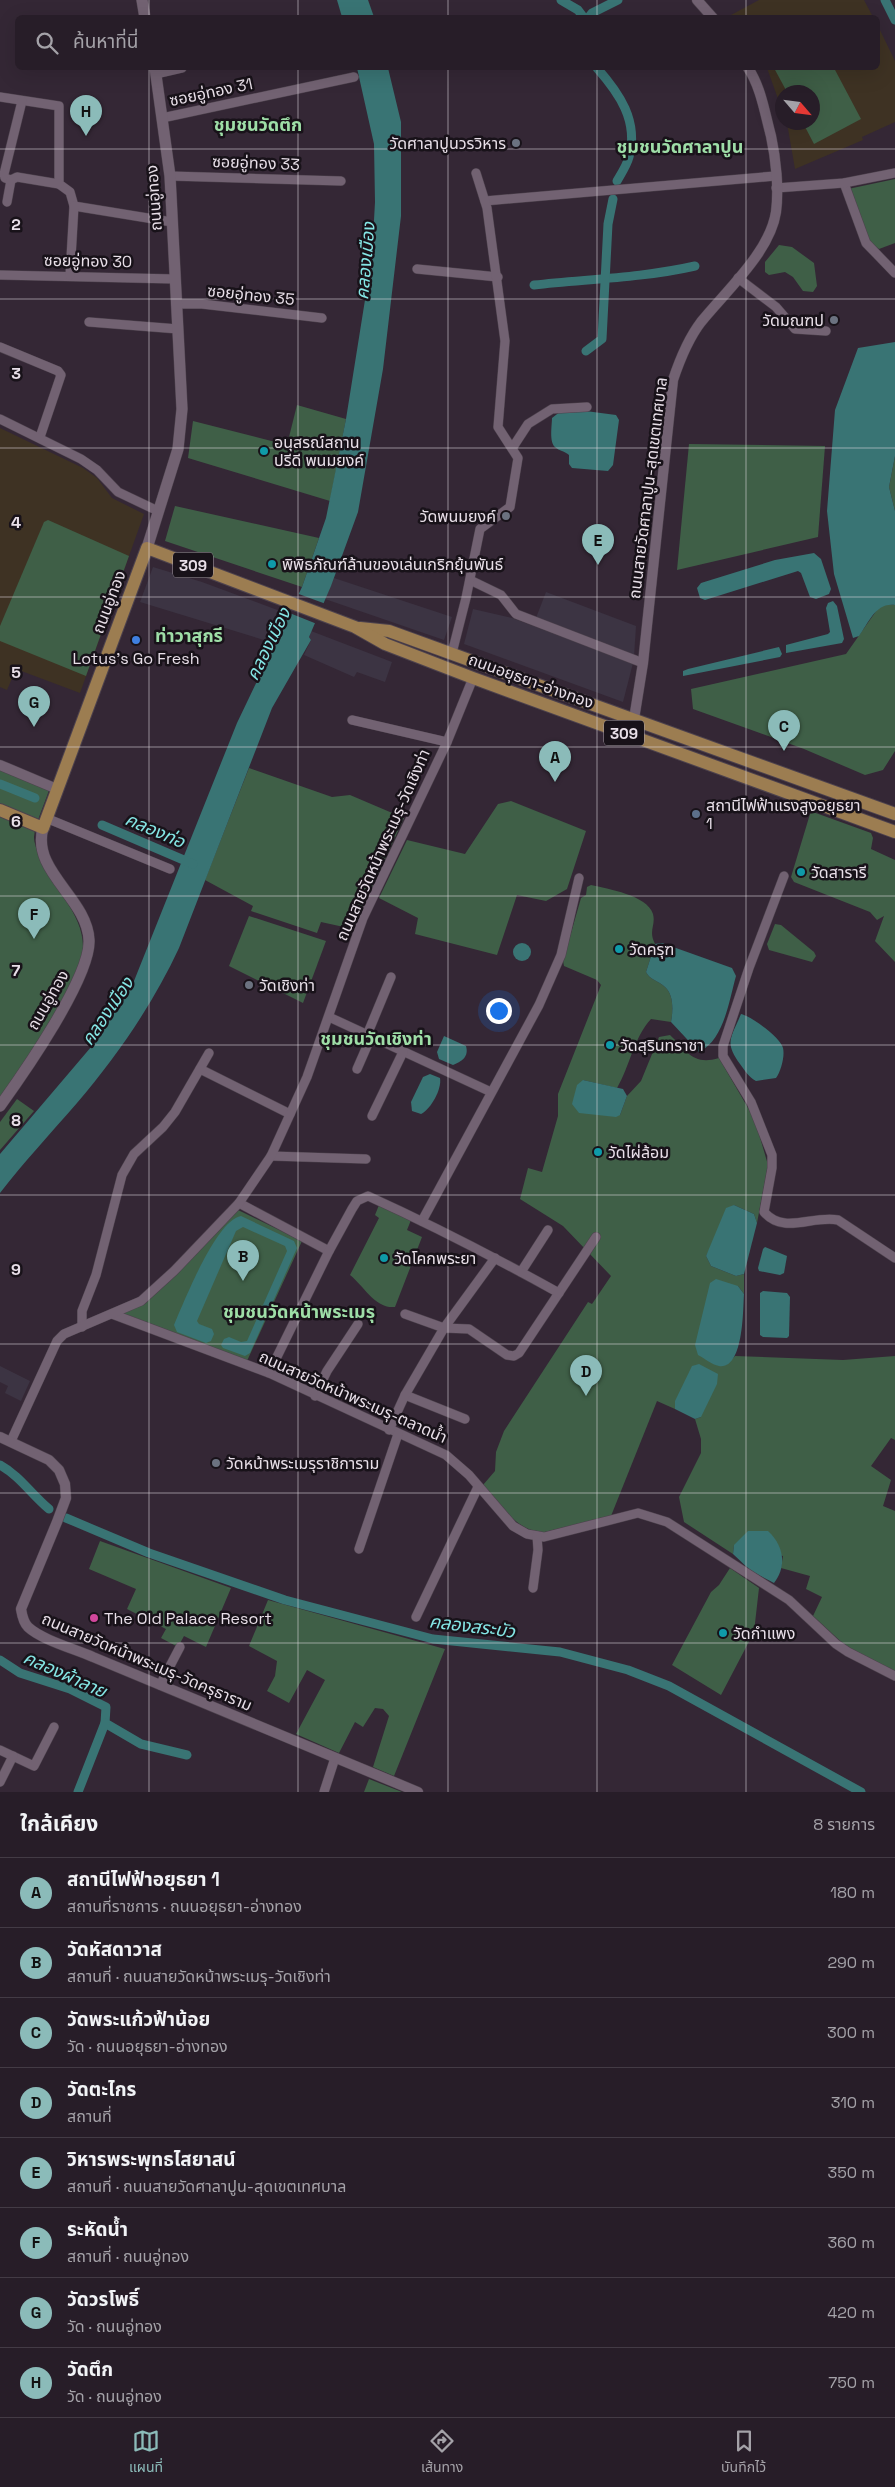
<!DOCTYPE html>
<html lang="th">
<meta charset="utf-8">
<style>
body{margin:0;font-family:"Space Grotesk","Noto Sans Thai",sans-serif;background:#332a34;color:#f1f3f6}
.compass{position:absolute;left:775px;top:85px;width:45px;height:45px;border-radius:50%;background:#271d28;box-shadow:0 5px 20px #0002;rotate:118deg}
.you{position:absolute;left:498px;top:1010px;width:18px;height:18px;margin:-12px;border:4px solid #fff;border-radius:50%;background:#1a73e8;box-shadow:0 0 0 8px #1a73e833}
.badge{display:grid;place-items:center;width:32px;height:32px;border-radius:50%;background:#8bbbb9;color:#111;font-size:16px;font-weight:700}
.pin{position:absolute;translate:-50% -41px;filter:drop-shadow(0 1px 2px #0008)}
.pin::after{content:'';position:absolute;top:26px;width:18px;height:15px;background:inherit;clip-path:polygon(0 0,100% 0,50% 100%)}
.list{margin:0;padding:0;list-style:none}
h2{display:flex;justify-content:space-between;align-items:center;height:65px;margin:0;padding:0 20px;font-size:21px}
h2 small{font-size:16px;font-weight:400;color:#a4a2a8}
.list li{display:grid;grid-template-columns:32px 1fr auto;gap:15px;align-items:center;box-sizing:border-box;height:70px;padding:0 20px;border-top:1px solid #433b45}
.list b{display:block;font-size:19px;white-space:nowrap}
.list p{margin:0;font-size:16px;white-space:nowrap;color:#a4a2a8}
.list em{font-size:16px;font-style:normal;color:#a4a2a8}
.icon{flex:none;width:28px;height:28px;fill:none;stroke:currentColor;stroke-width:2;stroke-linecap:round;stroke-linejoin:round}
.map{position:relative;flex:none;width:895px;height:1792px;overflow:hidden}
.search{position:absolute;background:#271d28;box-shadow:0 5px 20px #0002;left:15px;right:15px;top:15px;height:55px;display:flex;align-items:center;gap:12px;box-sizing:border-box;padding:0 18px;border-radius:8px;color:#a4a2a8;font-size:19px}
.sheet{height:625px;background:#271d28}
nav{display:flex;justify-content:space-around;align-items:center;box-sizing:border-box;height:70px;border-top:1px solid #433b45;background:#271d28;font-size:14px;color:#a4a2a8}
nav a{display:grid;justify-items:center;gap:2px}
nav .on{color:#8bbbb9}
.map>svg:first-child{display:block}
.commercial{fill:#3c3443}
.education{fill:#3e3223}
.green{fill:#3f5f47}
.water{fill:#397474}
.pier{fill:#342735}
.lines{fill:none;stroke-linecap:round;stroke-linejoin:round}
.canal{stroke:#397474;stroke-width:9}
.minor-casing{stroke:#4d424d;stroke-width:10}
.tertiary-casing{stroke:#4d424d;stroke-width:11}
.secondary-casing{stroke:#4d424d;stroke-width:12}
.primary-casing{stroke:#4d424d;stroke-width:14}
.minor{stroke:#726272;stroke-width:9}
.tertiary{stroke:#726272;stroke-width:10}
.secondary{stroke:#726272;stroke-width:11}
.primary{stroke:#9c7d51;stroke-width:12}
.grid{fill:none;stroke:#e8dfe8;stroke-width:1;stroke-opacity:0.55}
.worship-dot{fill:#6b7280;stroke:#181219;stroke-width:2}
.culture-dot{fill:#0f9aa8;stroke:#181219;stroke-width:2}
.shop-dot{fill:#3f7fe0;stroke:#181219;stroke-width:2}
.service-dot{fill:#5c6f8a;stroke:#181219;stroke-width:2}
.hotel-dot{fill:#d1479c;stroke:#181219;stroke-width:2}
.labels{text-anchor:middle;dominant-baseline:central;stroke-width:5;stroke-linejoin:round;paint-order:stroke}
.shield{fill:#181219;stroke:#aaa2aa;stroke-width:1}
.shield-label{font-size:15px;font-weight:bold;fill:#e8dfe8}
.street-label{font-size:16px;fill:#e8dfe8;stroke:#181219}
.poi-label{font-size:16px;fill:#e8dfe8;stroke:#181219;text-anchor:start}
.neighbourhood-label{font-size:18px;font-weight:bold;fill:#9edea7;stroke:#181219}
.water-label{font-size:18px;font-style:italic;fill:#85e6e5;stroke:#181219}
.grid-label{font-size:16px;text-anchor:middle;font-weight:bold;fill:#e8dfe8;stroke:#181219;stroke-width:5;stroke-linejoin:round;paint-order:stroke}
</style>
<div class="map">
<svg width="895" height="1792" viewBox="0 0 895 1792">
<rect width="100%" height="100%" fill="#342735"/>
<!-- commercial -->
<g class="commercial">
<polygon points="153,567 202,582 288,614 274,643 140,602"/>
<polygon points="334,578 452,617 444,640 325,599"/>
<polygon points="546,592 636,626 634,657 536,618"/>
<polygon points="473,609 512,618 633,663 623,702 464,644"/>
<polygon points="311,631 392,662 385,682 357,672 354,677 304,655 311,640 309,637"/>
<polygon points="0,1366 30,1381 21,1401 5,1393 8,1386 0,1382"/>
</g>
<!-- education -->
<g class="education">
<polygon points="759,0 864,0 873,17 733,18 731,15"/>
<polygon points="878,26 895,61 895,122 862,137 863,140 795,169 787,123 812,122 812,92 782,92 782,110 767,68 878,68"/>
<polygon points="0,428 83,468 97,478 112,498 144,514 80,693 16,669 7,690 0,687"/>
</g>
<!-- green -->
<g class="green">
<polygon points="774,68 834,68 861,119 814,144 803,123 812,122 812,92 787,92"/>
<polygon points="895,179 895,243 879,249 870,242 848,189"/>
<polygon points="779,245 792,247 814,263 817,286 813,292 803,291 793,277 785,272 769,275 765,272 765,262"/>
<polygon points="297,405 346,419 330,501 188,458 193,421 287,445"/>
<polygon points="689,444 825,446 818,537 677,570"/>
<polygon points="895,456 895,511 889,487"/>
<polygon points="175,506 319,538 302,587 165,541"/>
<polygon points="48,520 129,556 86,676 0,641 0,626 44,522"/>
<polygon points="887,604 895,605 895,751 883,770 865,775 804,749 693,709 691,689 846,654 879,607"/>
<polygon points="249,768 332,797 350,795 404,818 353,929 321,922 317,933 251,911 253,906 205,880"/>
<path d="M0 769 49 790C45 803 35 824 34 837 34 843 37 850 39 856 52 890 90 917 82 958 79 976 66 993 57 1009 39 1039 21 1070 0 1099Z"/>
<polygon points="511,801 586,831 567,889 546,901 517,895 497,955 415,934 418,918 379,898 407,840 465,854 498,804"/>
<polygon points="813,812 871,833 873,838 871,849 895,860 895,962 875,941 884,916 877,920 870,912 794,882 791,877 810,814"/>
<path d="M591 885C608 889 647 895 653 914 656 926 648 930 655 944L646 972C650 980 659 981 665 987 674 995 673 1011 671 1022L651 1019C634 1037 630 1066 617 1088L583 1080 620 1115 627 1096 641 1081 659 1037 670 1035C687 1051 693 1066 719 1058L755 1120 768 1165 757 1223 754 1214 734 1205 706 1256 711 1266 736 1276 744 1274V1294L738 1286 726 1365 735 1356 843 1360 895 1356V1440L891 1438 871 1466 891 1480 883 1506 895 1511V1672L849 1649 813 1616 822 1597 806 1589 810 1576 781 1568 783 1556 734 1545 733 1554 684 1522 679 1497 701 1453V1439L695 1419 701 1417 675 1401V1409L657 1401 611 1516 541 1533C514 1528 500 1504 483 1485L495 1471 496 1452 504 1431 588 1302 592 1304 611 1276 563 1226 520 1199 528 1168 542 1172 558 1116V1094L601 985 597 980 564 966 563 961 581 898 586 895 587 887Z"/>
<polygon points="249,916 326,941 303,1003 229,966"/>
<polygon points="775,924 781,925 814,952 816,956 812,962 769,950 767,944"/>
<polygon points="17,1099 34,1111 0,1150 0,1122"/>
<path d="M379 1205 411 1220 407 1230 422 1237 395 1307C375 1309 364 1286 350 1275L379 1218 375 1215Z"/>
<polygon points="238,1210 302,1241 247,1361 121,1315 151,1298"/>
<polygon points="100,1541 231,1588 206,1647 184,1636 178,1647 161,1638 166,1629 127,1609 136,1589 89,1569"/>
<polygon points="730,1568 759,1588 754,1632 721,1695 672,1665 711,1592 719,1585"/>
<polygon points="268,1600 445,1649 394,1776 373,1767 389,1716 383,1709 375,1708 363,1727 355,1722 339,1753 296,1734 325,1680 307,1670 289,1703 267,1691 275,1676 277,1661 249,1646"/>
<polygon points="369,1779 402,1792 364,1792"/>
</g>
<!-- water -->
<g class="water">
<polygon points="337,0 368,0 374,17 342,17"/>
<path d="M357 68H388L401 122V216L383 369 358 512 331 586 309 637 311 640 272 708 179 948C153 1004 117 1056 77 1103 51 1133 24 1162 0 1193V1154L97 1040 134 981 237 723 302 587 326 518 346 419 372 256 375 202 374 144Z"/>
<path d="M895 342V456L889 487 895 511V605C876 602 869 622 859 636L853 638 834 574 827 511 835 410 858 348Z"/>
<path d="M578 410 616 415 619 420 613 465 608 471 572 468 569 464V455C565 451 559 451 555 447 549 442 552 425 552 418L561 411Z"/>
<polygon points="814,553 821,559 831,589 829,594 816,599 810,597 801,573 798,571 705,600 700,598 697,588 701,583 775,560"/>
<polygon points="833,601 837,606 844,639 842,643 786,653 786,645 828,634 830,632 826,608 828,603"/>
<polygon points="779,647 782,654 780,657 683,676 683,671 688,669"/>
<path d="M662 943 732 968 736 976C729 1001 724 1040 699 1052L671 1022C673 1011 674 995 665 987 659 981 650 980 646 972L655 944Z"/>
<circle cx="522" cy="952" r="9"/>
<path d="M741 1014C751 1016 781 1038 783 1048 785 1056 781 1071 776 1078L756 1081C749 1077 745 1071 740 1064 724 1042 731 1038 741 1014Z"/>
<path d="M444 1036 466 1046C469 1057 462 1061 453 1065L439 1059 437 1052Z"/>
<path d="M430 1074 440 1078C442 1089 431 1109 421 1114L412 1111 411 1102 423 1077Z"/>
<polygon points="583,1080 623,1089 627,1096 620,1115 616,1117 579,1113 572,1104 577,1085"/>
<polygon points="734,1205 754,1214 757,1223 744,1274 736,1276 711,1266 706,1256 726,1208"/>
<path d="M241 1216 294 1241 297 1248 250 1353 245 1356 223 1348 221 1345 224 1339 229 1337 241 1342 247 1341 287 1251 285 1246 243 1227 236 1231 197 1321 199 1324 212 1329 214 1334 211 1341 206 1343 177 1332 174 1325C184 1302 216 1220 241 1216Z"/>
<polygon points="765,1247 787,1256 784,1273 780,1275 759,1271 758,1268 763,1249"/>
<path d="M716 1279 738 1286 744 1294C743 1308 744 1370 719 1366 712 1365 704 1358 698 1355L695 1345 710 1283Z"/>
<polygon points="763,1291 787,1293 790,1297 789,1336 787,1338 763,1337 760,1335 760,1293"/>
<polygon points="699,1364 718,1374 717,1384 701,1417 695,1419 675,1409 675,1401 692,1366"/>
<path d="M748 1531H768C784 1546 787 1566 774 1583L751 1571 733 1554 734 1545Z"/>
</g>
<!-- pier -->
<polygon class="pier" points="296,593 326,604 317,624 287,612"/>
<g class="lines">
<!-- canal -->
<g class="canal">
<polyline points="561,0 578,10 584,18"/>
<polyline points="885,0 895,20"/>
<polyline points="588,18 592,13 618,0"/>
<path d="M597 68C619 93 639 121 629 157 627 165 621 174 617 181"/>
<path d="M534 285C588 279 642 278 695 266"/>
<polyline points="586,351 602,339 608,224 613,199"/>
<polyline points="0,784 35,798"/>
<polyline points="102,825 193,864"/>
<path d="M0 1465C20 1476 31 1494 49 1509"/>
<polyline points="66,1518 149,1553 285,1600 433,1639 560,1652 628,1670 669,1686 861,1792"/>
<polyline points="0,1660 20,1673 70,1689 106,1707 105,1723 141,1744 187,1755"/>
<polyline points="78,1792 105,1723"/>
</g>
<defs>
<g id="minor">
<polyline points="156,74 182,68"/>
<polyline points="0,97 59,106 59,184 70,192 74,206 172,222"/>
<polyline points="162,118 354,77"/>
<polyline points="170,176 341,181"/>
<polyline points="11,180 5,178 4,174 22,101"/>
<polyline points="844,183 866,243 895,273"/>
<polyline points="776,188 844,183 895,173"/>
<polyline points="485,201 775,176"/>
<polyline points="7,202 11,180 17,177 59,184"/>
<polyline points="417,269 498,277"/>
<polyline points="0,275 175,279"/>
<polyline points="70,275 74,206"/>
<polyline points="738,278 776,307 795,329 826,331"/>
<polyline points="176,304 202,304 322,318"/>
<polyline points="89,322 178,329"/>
<polyline points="0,347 58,371 61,375 40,437"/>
<polyline points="0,419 81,459 97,470 118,492 158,511"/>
<polyline points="513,447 528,424 552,409 587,407"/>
<polyline points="470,580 501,595 516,614 643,663"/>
<polyline points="452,653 466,598 480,529 510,507 518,458 498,427 505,341 487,208 476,173"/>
<polyline points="352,720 447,742"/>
<polyline points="46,818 170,869"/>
<path d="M784 876 749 968 723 1046V1056L751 1102 772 1155V1168L764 1212C784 1235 812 1215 838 1220L895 1258"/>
<polyline points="329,1017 491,1092"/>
<polyline points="367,1035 391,977"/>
<polyline points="200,1069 290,1114"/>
<polyline points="357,1069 371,1037"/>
<polyline points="372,1116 403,1052"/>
<polyline points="271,1156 366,1159"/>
<polyline points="239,1203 329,1251"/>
<polyline points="422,1221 539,1005 561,955 579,878"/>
<polyline points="521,1272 548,1230"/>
<polyline points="112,1314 269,1373 446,1455 469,1475 513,1526 527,1534 544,1537 638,1513 667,1522 789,1600 836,1644 848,1652 895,1676"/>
<polyline points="405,1314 444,1328 469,1329 507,1355 514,1356 519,1353 596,1237"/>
<polyline points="82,1327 82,1311 96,1275 122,1175 134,1154 163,1127 175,1112 209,1053"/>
<path d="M269 1373 329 1251 352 1209 357 1201 368 1196C434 1226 496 1258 559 1293"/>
<polyline points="405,1395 465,1419"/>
<polyline points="315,1396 327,1371 358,1324"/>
<polyline points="389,1430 405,1395 444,1328 495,1258"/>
<polyline points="11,1441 57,1341 64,1334 141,1301 174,1271 239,1203 271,1156 307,1077 363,918 447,742 473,678"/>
<polyline points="359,1549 398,1434"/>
<polyline points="533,1588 538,1550 537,1536"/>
<polyline points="416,1617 478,1487"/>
<polyline points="160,1685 180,1647"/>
<polyline points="0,1750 34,1766 54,1727"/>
<polyline points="0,1782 13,1756"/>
<polyline points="324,1792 335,1758"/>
</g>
<g id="tertiary">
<polyline points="697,0 713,18"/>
<path d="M628 734 634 719 643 663 673 380C680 359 688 339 701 322 726 291 770 252 776 212 779 189 776 159 771 136 765 114 761 87 748 68"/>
<polyline points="0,765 57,789"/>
<path d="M0 1437 49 1460 59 1470 65 1484 66 1498 57 1522 21 1609C22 1615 23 1622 28 1627 42 1640 75 1649 93 1657L418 1792"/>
</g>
<g id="secondary">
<polyline points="142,0 145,18"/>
<polyline points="147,548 178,449 182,409 170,176 155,68"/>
<path d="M0 1106C23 1074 91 977 89 940 87 898 31 871 43 828"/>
</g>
<g id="primary">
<polyline points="360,628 389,631 895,814"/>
<polyline points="0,810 43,828 147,548 355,627 385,644 473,678 895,832"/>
</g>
</defs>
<!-- minor casing -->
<use href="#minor" class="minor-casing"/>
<!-- tertiary casing -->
<use href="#tertiary" class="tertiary-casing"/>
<!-- secondary casing -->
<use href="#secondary" class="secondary-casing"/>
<!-- primary casing -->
<use href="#primary" class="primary-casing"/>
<!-- minor -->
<use href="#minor" class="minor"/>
<!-- tertiary -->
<use href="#tertiary" class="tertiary"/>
<!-- secondary -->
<use href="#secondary" class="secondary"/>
<!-- primary -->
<use href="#primary" class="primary"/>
</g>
<!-- grid -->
<path class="grid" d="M149 0V18M298 0V18M448 0V18M597 0V18M746 0V18M149 68V1792M298 68V1792M448 68V1792M597 68V1792M746 68V1792M0 149H895M0 299H895M0 448H895M0 597H895M0 747H895M0 896H895M0 1045H895M0 1195H895M0 1344H895M0 1493H895M0 1643H895"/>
<!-- markers -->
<g class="worship-dot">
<circle cx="516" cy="143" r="5"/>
<circle cx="834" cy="320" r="5"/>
<circle cx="506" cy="516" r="5"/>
<circle cx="249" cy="985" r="5"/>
<circle cx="216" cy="1463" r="5"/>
</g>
<g class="culture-dot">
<circle cx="264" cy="451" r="5"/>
<circle cx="272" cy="564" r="5"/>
<circle cx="801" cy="872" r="5"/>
<circle cx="619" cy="949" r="5"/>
<circle cx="610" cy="1045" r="5"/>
<circle cx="598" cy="1152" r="5"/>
<circle cx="384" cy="1258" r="5"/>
<circle cx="723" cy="1633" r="5"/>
</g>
<circle class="shop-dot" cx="136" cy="640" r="5"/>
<circle class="service-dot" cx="696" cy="814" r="5"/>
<circle class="hotel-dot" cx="94" cy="1618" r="5"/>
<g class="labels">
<!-- shield labels -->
<g class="shield">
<rect x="173" y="552.5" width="40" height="25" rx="4"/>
<rect x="604" y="720.5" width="40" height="25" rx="4"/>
</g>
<g class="shield-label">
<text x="193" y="565">309</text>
<text x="624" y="733">309</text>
</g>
<!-- street labels -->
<g class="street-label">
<text transform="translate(211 92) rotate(-12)">ซอยอู่ทอง 31</text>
<text transform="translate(256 163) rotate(2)">ซอยอู่ทอง 33</text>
<text transform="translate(154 198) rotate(-94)">ถนนอู่ทอง</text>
<text transform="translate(88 261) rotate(1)">ซอยอู่ทอง 30</text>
<text transform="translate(251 295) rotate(6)">ซอยอู่ทอง 35</text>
<text transform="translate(648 488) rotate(-83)">ถนนสายวัดศาลาปูน-สุดเขตเทศบาล</text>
<text transform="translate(109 602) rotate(-69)">ถนนอู่ทอง</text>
<text transform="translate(531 681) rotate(20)">ถนนอยุธยา-อ่างทอง</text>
<text transform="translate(383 845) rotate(-66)">ถนนสายวัดหน้าพระเมรุ-วัดเชิงท่า</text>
<text transform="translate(48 1000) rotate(-60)">ถนนอู่ทอง</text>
<text transform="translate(353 1397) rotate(24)">ถนนสายวัดหน้าพระเมรุ-ตลาดน้ำ</text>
<text transform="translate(147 1662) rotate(23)">ถนนสายวัดหน้าพระเมรุ-วัดครุธาราม</text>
</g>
<!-- poi labels -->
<g class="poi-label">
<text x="506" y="143" text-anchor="end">วัดศาลาปูนวรวิหาร</text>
<text x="824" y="320" text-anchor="end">วัดมณฑป</text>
<text x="274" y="442">อนุสรณ์สถาน<tspan x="274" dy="18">ปรีดี พนมยงค์</tspan></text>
<text x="496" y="516" text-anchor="end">วัดพนมยงค์</text>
<text x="282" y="564">พิพิธภัณฑ์ล้านของเล่นเกริกยุ้นพันธ์</text>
<text x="136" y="658" text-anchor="middle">Lotus's Go Fresh</text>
<text x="706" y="805">สถานีไฟฟ้าแรงสูงอยุธยา<tspan x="706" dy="18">1</tspan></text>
<text x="811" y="872">วัดสารารี</text>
<text x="629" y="949">วัดครุฑ</text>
<text x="259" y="985">วัดเชิงท่า</text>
<text x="620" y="1045">วัดสุรินทราชา</text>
<text x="608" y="1152">วัดไผ่ล้อม</text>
<text x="394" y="1258">วัดโคกพระยา</text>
<text x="226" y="1463">วัดหน้าพระเมรุราชิการาม</text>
<text x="104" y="1618">The Old Palace Resort</text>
<text x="733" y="1633">วัดกำแพง</text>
</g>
<!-- neighbourhood labels -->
<g class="neighbourhood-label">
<text x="258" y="124">ชุมชนวัดตึก</text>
<text x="680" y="146">ชุมชนวัดศาลาปูน</text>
<text x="189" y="635">ท่าวาสุกรี</text>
<text x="376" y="1038">ชุมชนวัดเชิงท่า</text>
<text x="299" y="1311">ชุมชนวัดหน้าพระเมรุ</text>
</g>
<!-- water labels -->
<g class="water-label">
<text transform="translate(365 261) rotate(-85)">คลองเมือง</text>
<text transform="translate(268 644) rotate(-64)">คลองเมือง</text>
<text transform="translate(155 830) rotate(23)">คลองท่อ</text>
<text transform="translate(107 1011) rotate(-56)">คลองเมือง</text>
<text transform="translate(472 1626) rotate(7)">คลองสระบัว</text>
<text transform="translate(65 1674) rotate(24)">คลองผ้าลาย</text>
</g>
</g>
<g class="grid-label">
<text x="16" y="230">2</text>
<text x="16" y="379">3</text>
<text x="16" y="528">4</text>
<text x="16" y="678">5</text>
<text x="16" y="827">6</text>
<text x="16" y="976">7</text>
<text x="16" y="1126">8</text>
<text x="16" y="1275">9</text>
</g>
</svg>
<svg class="compass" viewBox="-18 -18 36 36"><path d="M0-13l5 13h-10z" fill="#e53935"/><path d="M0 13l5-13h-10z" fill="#a4a2a8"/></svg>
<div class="you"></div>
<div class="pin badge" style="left:555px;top:782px">A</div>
<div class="pin badge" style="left:243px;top:1281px">B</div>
<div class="pin badge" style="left:784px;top:751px">C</div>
<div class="pin badge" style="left:586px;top:1396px">D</div>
<div class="pin badge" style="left:598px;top:565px">E</div>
<div class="pin badge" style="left:34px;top:939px">F</div>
<div class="pin badge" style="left:34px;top:727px">G</div>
<div class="pin badge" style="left:86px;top:136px">H</div>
<div class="search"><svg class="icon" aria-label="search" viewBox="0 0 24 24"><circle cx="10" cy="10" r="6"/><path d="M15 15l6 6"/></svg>ค้นหาที่นี่</div>
</div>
<section class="sheet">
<h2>ใกล้เคียง<small>8 รายการ</small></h2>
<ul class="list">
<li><span class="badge">A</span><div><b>สถานีไฟฟ้าอยุธยา 1</b><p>สถานที่ราชการ · ถนนอยุธยา-อ่างทอง</p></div><em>180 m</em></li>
<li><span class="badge">B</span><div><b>วัดหัสดาวาส</b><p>สถานที่ · ถนนสายวัดหน้าพระเมรุ-วัดเชิงท่า</p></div><em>290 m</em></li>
<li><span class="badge">C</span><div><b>วัดพระแก้วฟ้าน้อย</b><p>วัด · ถนนอยุธยา-อ่างทอง</p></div><em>300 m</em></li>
<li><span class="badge">D</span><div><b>วัดตะไกร</b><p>สถานที่</p></div><em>310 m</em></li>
<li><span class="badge">E</span><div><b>วิหารพระพุทธไสยาสน์</b><p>สถานที่ · ถนนสายวัดศาลาปูน-สุดเขตเทศบาล</p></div><em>350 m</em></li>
<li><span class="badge">F</span><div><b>ระหัดน้ำ</b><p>สถานที่ · ถนนอู่ทอง</p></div><em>360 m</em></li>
<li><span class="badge">G</span><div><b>วัดวรโพธิ์</b><p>วัด · ถนนอู่ทอง</p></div><em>420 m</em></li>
<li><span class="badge">H</span><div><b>วัดตึก</b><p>วัด · ถนนอู่ทอง</p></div><em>750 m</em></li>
</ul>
</section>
<nav>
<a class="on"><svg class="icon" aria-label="map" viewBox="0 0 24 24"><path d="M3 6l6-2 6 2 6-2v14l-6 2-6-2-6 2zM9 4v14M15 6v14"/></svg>แผนที่</a>
<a><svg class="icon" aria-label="directions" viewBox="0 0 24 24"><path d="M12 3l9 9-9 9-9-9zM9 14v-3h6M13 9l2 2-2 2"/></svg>เส้นทาง</a>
<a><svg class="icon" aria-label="saved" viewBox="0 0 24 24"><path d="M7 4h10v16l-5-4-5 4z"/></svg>บันทึกไว้</a>
</nav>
